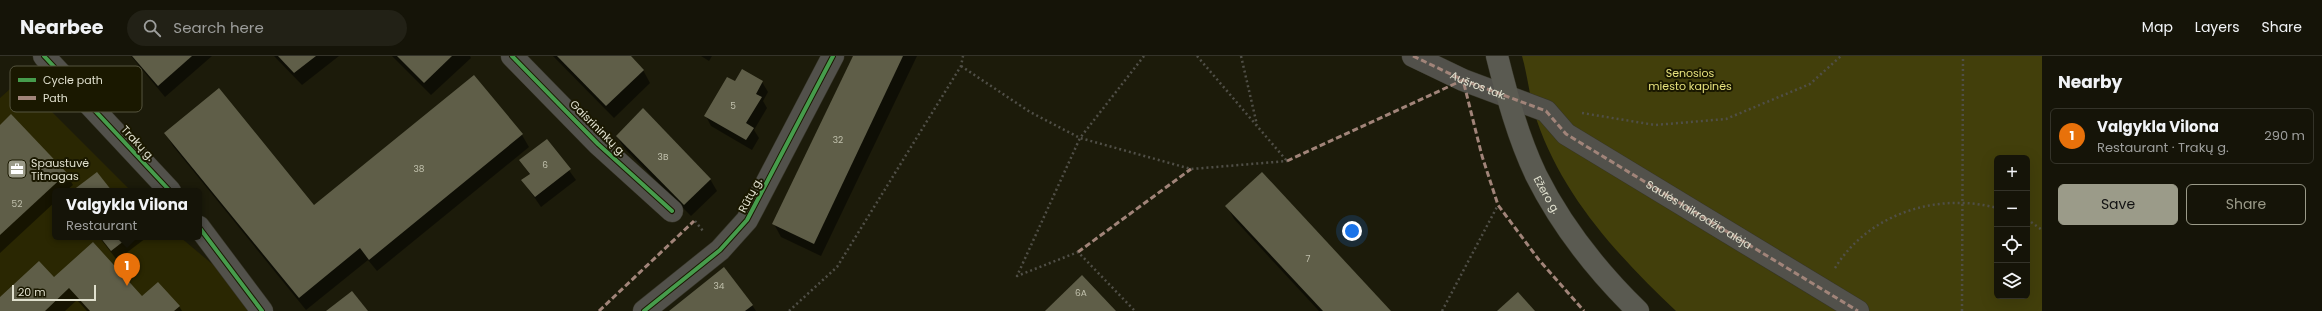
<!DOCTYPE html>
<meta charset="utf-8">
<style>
body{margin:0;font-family:Poppins,sans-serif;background:#222116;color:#f1f3f6}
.controls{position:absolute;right:12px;bottom:12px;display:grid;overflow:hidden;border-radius:6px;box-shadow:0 4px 16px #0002}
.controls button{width:36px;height:36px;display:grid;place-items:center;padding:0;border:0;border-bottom:1px solid #343329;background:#151408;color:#f1f3f6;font:20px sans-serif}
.scale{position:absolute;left:12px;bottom:10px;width:84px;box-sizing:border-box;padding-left:4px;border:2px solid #e0e0ce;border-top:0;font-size:11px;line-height:14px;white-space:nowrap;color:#e0e0ce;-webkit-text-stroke:3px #1a1800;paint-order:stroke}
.you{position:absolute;left:1352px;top:175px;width:14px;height:14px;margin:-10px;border:3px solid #fff;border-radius:50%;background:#1a73e8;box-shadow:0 0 0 6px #1a73e833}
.badge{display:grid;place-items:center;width:26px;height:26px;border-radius:50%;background:#9b9b89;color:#fff;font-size:13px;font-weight:700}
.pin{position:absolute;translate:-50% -33px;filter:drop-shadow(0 1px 2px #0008)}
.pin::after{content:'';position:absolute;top:21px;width:14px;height:12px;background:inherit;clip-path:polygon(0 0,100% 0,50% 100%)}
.popup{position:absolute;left:52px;top:132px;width:150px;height:52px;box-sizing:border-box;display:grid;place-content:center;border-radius:6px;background:#151408;filter:drop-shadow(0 1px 3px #0005);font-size:13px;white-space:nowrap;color:#9d9e9c}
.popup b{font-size:15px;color:#f1f3f6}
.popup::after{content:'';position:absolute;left:50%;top:100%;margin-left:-8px;border:8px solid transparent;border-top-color:#151408}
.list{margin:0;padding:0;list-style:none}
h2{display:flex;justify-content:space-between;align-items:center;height:52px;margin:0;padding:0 16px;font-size:17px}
h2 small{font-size:13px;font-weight:400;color:#9d9e9c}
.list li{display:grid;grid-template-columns:26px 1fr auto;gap:12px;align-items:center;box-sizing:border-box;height:56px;margin:0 8px 8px;padding:0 8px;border:1px solid #343329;border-radius:6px}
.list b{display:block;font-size:15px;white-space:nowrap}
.list p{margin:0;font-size:13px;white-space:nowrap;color:#9d9e9c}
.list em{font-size:13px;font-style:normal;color:#9d9e9c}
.actions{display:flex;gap:8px;padding:12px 16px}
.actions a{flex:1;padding:9px 0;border:1px solid #9b9b89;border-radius:6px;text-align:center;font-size:14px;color:#9b9b89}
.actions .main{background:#9b9b89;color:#111}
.icon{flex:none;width:22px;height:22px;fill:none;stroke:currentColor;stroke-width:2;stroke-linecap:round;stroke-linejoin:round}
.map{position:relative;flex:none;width:2042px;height:255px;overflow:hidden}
header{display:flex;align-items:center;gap:24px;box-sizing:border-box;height:56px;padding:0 20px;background:#151408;border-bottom:1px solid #343329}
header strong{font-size:19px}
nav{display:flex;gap:22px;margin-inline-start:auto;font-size:14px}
.search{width:280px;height:36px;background:#222116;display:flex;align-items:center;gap:10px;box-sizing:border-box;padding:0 14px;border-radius:22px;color:#9d9e9c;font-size:15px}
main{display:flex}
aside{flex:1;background:#151408}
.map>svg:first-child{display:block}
.built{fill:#2a2702}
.green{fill:#423f0b;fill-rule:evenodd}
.shadow{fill:#0007}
.building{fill:#5f5e48}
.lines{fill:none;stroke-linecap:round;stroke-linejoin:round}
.minor-casing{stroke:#363527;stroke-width:23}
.major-casing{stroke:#363527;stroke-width:23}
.path{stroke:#504f47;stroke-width:2.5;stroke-dasharray:2 3;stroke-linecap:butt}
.minor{stroke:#52514b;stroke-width:22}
.major{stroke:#5a5a51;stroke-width:22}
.quiet{stroke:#a18479;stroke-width:3;stroke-dasharray:6 3;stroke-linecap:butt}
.cycleway-casing{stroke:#1a1800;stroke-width:6}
.cycleway{stroke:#469c4c;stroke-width:4}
.labels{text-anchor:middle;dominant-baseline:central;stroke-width:4;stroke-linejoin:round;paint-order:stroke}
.number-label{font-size:9px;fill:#c0c0ac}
.park-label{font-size:11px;fill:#e6e17c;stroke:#1a1800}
.street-label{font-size:11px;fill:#e0e0ce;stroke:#1a1800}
.poi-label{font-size:11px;fill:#e0e0ce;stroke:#1a1800;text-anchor:start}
.key{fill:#1a1800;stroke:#55543e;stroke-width:1}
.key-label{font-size:11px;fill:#e0e0ce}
</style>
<header>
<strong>Nearbee</strong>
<div class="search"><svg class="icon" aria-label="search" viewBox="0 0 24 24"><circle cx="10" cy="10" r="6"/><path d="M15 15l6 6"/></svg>Search here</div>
<nav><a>Map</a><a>Layers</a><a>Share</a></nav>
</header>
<main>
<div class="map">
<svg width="2042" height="255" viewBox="0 0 2042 255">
<rect width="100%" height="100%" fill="#1c1b0a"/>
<!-- built -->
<polygon class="built" points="20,24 131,135 55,135 55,181 180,181 254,243 262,255 0,255 0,42"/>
<!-- green -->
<path class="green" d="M1522 0H2042V255H1676C1619 201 1563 141 1537 65 1530 45 1528 21 1522 0ZM1997 102H2027V240H1997Z"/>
<!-- shadow -->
<g class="shadow">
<polygon points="131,0 212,0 165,41"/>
<polygon points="274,0 339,0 302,29"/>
<polygon points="392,0 470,0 471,2 431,39"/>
<polygon points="553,0 629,0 643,14 650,27 614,62"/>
<polygon points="701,0 712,0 709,5"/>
<polygon points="854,0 917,0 821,200 781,181 774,168"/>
<polygon points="742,15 762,26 768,36 763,45 767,52 754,74 759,82 752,94 711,70 706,60 735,27"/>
<polygon points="474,20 522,79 529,91 377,215 368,204 306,254 173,90 165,77 314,150"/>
<polygon points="0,70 66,117 73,129 66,135 55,135 55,146 0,197"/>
<polygon points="617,80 710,123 717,135 691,160 624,92"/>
<polygon points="547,84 576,124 541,151 523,125 530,119 521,105"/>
<polygon points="1227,150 1390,255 1319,255 1234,163"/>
<polygon points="99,181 146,181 146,182 117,204"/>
<polygon points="54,222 179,250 182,255 87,255 77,244 65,255 0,255 0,243"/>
<polygon points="752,249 756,255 670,255"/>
</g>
<!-- building -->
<g class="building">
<polygon points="132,0 192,0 158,30"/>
<polygon points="278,0 316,0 294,17"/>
<polygon points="397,0 452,0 424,27"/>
<polygon points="557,0 631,0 644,14 606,50"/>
<polygon points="853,0 903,0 814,188 772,168"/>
<polygon points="742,13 763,25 756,38 762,41 746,67 754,72 746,84 704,60 727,21 735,25"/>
<polygon points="474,19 523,78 369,204 360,192 299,242 164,77 219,32 314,149"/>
<polygon points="643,52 711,123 684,149 616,80"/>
<polygon points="11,58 67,117 0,179 0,69"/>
<polygon points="547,83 571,113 535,141 521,124 530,118 519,104"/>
<polygon points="97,116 112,135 72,135"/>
<polygon points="1262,116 1391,255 1323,255 1225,150"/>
<polygon points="100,181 129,181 111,195"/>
<polygon points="93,186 142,240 158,226 180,250 174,255 90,255 69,232 45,255 0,255 0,241 39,205 54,221"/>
<polygon points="724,211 753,249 745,255 669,255"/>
<polygon points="1082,219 1116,255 1045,255"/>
<polygon points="352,235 368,255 326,255"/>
<polygon points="1518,236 1535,255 1497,255"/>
</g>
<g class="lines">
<defs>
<g id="minor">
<polyline points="44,0 170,135"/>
<polyline points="512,0 598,88 672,155"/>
<path id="s1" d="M1413 0 1463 24 1546 55 1566 78 1858 255"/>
<polyline points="199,171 262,255"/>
<polyline points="644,255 720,194 747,164 833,0"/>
</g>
<g id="major">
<path id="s2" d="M1497 0C1507 40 1518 81 1536 119 1561 169 1598 216 1638 255"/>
</g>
</defs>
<!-- minor casing -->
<use href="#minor" class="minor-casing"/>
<!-- major casing -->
<use href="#major" class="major-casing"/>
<!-- path -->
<g class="path">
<polyline points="1197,0 1287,105"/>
<polyline points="1241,0 1257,69"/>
<polyline points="961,10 1030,56 1080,82 1191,113 1287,105"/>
<polyline points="1582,57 1655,69 1726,63 1810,28 1841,0"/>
<polyline points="2027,163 2042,174"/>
<polyline points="695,165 703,175"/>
<path d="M1835 212C1868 158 1937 136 1997 152"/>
<polyline points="1134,254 1078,196 1017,220 1080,82 1144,0"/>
<polyline points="789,255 837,211 961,10 963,0"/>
<polyline points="1442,255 1498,149"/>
<polyline points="1962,255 1963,0"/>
</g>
<!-- minor -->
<use href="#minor" class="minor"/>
<!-- major -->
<use href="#major" class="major"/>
<!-- quiet -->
<g class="quiet">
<polyline points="1413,0 1463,24 1546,55 1566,78 1858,255"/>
<polyline points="1287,105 1463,24 1482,100 1498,149 1539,204 1584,255"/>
<polyline points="1078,196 1191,113"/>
<polyline points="599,255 694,165"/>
</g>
<defs>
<g id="cycleway">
<polyline points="44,0 170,135"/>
<polyline points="512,0 598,88 672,155"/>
<polyline points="199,171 262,255"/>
<polyline points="644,255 720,194 747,164 833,0"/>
</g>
</defs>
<!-- cycleway casing -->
<use href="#cycleway" class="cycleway-casing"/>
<!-- cycleway -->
<use href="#cycleway" class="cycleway"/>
</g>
<!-- icons -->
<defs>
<symbol id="office-square" viewBox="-11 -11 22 22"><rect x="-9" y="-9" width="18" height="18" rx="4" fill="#9b9b89" stroke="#1a1800"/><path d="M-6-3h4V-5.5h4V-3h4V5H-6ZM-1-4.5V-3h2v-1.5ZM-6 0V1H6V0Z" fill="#fff"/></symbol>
</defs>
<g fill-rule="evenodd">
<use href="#office-square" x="6" y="102" width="22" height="22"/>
</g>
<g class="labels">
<!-- number labels -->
<g class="number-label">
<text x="733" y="50">5</text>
<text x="838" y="84">32</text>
<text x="663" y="101">3B</text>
<text x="545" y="109">6</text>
<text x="419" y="113">38</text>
<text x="17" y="148">52</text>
<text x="1308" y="203">7</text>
<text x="719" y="230">34</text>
<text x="1081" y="237">6A</text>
</g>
<!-- park labels -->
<g class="park-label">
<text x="1690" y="17">Senosios<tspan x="1690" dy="13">miesto kapinės</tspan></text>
</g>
<!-- street labels -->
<g class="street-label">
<text stroke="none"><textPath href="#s1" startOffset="72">Aušros tak.</textPath></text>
<text transform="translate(598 72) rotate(45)">Gaisrininkų g.</text>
<text transform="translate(138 87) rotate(47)">Trakų g.</text>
<text stroke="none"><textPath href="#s2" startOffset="148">Ežero g.</textPath></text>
<text transform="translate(750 139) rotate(-62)">Rūtų g.</text>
<text stroke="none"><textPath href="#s1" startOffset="330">Saulės laikrodžio alėja</textPath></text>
</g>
<!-- poi labels -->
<g class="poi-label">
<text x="31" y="107">Spaustuvė<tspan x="31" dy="13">Titnagas</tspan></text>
</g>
</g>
<!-- legend -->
<rect x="10" y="10" width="132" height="46" rx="6" class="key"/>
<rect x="18" y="22" width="18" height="4" fill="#469c4c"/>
<rect x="18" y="40" width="18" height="4" fill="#a18479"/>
<g class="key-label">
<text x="43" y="28">Cycle path</text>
<text x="43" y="46">Path</text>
</g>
</svg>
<div class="controls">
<button>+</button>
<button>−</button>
<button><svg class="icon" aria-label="locate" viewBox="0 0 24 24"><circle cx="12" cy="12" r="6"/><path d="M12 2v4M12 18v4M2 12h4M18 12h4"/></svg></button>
<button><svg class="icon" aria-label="layers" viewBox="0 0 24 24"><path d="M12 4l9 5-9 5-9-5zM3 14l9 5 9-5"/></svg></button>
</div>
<div class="scale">20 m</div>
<div class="you"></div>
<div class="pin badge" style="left:127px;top:230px;background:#e8710a">1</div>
<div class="popup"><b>Valgykla Vilona</b>Restaurant</div>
</div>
<aside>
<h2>Nearby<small></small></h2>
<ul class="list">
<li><span class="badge" style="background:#e8710a">1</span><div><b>Valgykla Vilona</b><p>Restaurant · Trakų g.</p></div><em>290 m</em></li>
</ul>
<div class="actions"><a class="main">Save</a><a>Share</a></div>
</aside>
</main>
